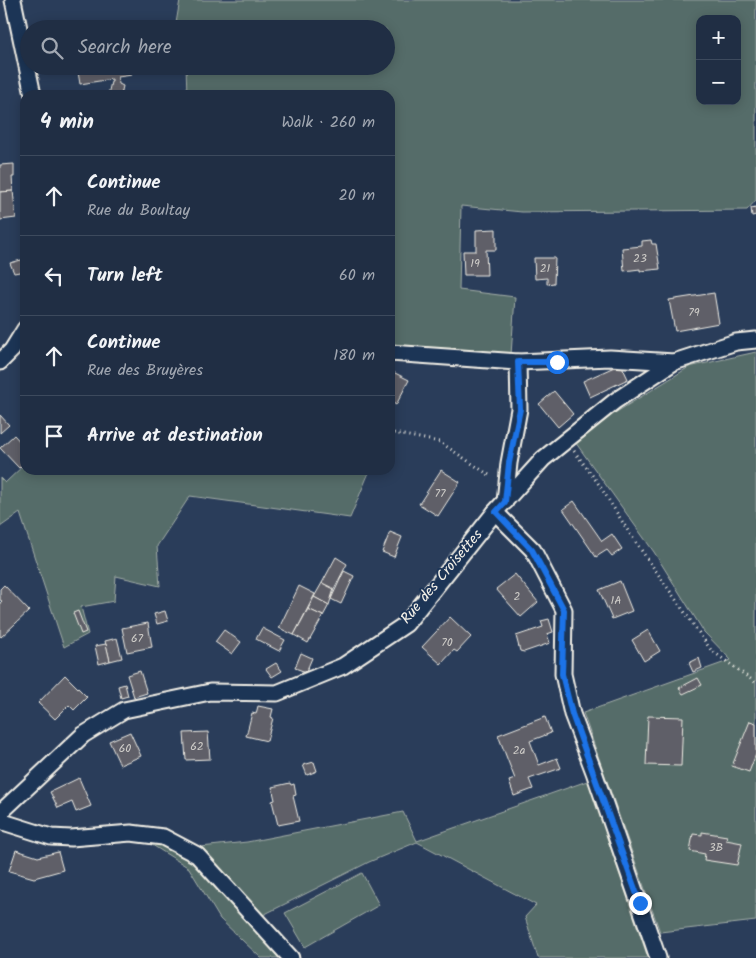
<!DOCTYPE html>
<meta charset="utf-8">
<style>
body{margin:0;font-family:Kalam,sans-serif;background:#28364b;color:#f1f3f6}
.controls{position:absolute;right:15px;top:15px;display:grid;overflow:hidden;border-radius:10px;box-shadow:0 2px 12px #0003}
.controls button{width:45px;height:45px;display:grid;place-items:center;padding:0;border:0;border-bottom:1px solid #3d4a5d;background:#202e44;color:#f1f3f6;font:25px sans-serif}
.stop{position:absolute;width:15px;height:15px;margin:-11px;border:4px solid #1a73e8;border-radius:50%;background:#fff}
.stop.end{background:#1a73e8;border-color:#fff;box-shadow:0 1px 5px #0008}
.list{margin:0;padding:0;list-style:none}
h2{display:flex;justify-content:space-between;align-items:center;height:65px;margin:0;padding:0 20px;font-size:21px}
h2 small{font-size:16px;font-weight:400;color:#a2a8b2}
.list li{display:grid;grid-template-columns:32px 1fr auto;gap:15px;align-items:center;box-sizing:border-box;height:80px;padding:0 20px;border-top:1px solid #3d4a5d}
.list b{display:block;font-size:19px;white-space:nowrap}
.list p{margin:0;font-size:16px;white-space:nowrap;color:#a2a8b2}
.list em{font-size:16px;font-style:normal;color:#a2a8b2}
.icon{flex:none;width:28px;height:28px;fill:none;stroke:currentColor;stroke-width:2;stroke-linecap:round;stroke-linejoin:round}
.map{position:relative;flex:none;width:756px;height:958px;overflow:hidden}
.search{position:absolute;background:#202e44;box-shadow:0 2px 12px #0003;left:20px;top:20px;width:375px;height:55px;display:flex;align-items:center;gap:12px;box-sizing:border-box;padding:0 18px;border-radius:28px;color:#a2a8b2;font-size:19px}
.panel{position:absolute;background:#202e44;box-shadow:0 2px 12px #0003;left:20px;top:90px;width:375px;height:385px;border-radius:15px}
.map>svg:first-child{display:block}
.green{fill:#546c69;stroke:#a4aea8;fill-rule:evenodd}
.building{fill:#5e5e68;stroke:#f4f1e8}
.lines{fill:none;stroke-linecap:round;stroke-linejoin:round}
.street-casing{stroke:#f4f1e8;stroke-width:19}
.path{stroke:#f4f1e8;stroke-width:3;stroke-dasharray:1 4;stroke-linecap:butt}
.street{stroke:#1d3557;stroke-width:15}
.route{stroke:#1a73e8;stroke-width:6}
.labels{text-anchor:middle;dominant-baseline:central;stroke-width:4;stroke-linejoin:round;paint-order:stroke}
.number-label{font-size:12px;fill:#ceccc8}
.street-label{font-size:15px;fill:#f4f1e8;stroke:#1d3557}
</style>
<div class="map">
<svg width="756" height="958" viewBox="0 0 756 958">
<rect width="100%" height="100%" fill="#2a3d5a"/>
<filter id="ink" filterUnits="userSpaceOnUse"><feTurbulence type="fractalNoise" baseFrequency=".02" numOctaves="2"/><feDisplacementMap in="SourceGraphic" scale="10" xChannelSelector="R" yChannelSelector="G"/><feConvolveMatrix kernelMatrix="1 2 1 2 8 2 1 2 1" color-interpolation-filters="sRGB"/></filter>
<g filter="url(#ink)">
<!-- green -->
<g class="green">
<path d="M180 0H756V200L747 210 522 212 461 206 459 290 515 297 511 355 390 347V190L393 185 390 183V95H187L186 66H386V29H175ZM700 19H737V101H700Z"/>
<polygon points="756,352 756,921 660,932 583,713 731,660 704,632 654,552 573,439 689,367"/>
<polygon points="25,464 25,470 370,470 350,518 190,496 157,546 160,586 116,576 114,601 81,607 88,634 64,647 20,513 0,527 0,478 5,483"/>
<polygon points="590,780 611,849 648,958 538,958 525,917 536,905 417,842 369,862 261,916 201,847 247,842 403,812 417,841"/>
<polygon points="156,842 195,860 285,958 261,958 220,919 189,868 149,843"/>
<polygon points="362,873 379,905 305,947 285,913"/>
</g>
<!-- building -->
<g class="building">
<polygon points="77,66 130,66 132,75 118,77 119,84 123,86 121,95 108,95 111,82 112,82 112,79 80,84"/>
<polygon points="14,164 14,177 12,177 13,191 0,192 0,165"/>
<polygon points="13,191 16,218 0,220 0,192"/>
<polygon points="756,207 756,215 752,216 751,208"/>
<polygon points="496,229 496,250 486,250 487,275 464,275 463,251 476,251 476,230"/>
<polygon points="651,240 652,244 656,244 660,269 640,271 640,269 624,271 622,248 642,246 642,241"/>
<polygon points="534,258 555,258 554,283 547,284 547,278 535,279"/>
<polygon points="25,259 25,271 14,273 10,263"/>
<polygon points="714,293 719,323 675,331 669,300"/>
<polygon points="621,364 628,379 590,397 583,381"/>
<polygon points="391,371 409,380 396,405 390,401"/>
<polygon points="554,391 573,414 558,427 539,404"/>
<polygon points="0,415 9,425 0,433"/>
<polygon points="14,435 25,447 25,462 19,468 0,448"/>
<polygon points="145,470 165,470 165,471 145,473"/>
<polygon points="441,470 460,482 438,516 419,504"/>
<polygon points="574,501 602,541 612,534 622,549 612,556 607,550 596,557 563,509"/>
<polygon points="390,532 402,537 394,557 382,552"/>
<polygon points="336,557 347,564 334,589 322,583"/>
<polygon points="344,571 354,576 341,604 331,599"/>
<polygon points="515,574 538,602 521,617 496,589"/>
<polygon points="620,581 632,611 612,619 599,590"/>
<polygon points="322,583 334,589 329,605 314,597"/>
<polygon points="4,585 29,611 1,637 0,636 0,603 2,601 0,600 0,589"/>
<polygon points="299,586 315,594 294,635 279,628"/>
<polygon points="314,597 329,605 323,616 308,609"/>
<polygon points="308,609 323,616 308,643 294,635"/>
<polygon points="78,611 86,632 81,634 73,613"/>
<polygon points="165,611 168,621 157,624 154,614"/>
<polygon points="450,617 471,637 457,652 454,650 441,664 422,647"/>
<polygon points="549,619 553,632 547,634 550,643 524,652 520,651 516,636 543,627 541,621"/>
<polygon points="148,623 152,647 127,652 122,628"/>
<polygon points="262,628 285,640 279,651 256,639"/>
<polygon points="224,630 241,642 232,654 215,642"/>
<polygon points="648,630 660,651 644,661 632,640"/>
<polygon points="117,638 122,658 110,661 105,641"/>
<polygon points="106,644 110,661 99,664 95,646"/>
<polygon points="301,653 312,658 306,672 295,668"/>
<polygon points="699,658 702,668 693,672 689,663"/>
<polygon points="276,663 282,671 272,677 266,669"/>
<polygon points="140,671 147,693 134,697 127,675"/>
<polygon points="65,675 87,697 74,710 69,705 55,719 38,703"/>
<polygon points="698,678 702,685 683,694 679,688"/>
<polygon points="125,684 128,696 121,698 118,686"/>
<polygon points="258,706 273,709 271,717 273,718 267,741 246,736 252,713 256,714"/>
<polygon points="648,716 683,717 681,766 646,765"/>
<polygon points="545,717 551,733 530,741 539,765 557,758 561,768 529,779 533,789 514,796 509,781 515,779 498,735"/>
<polygon points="750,721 756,723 756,754 749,772 732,766"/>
<polygon points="130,732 141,756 120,765 109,741"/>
<polygon points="208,732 210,759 186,760 184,733"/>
<polygon points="314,762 317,771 307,775 303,765"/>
<polygon points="79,778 91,806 76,812 72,802 58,808 50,792"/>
<polygon points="290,783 291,785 294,784 296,795 293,796 299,821 278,825 272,801 275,800 272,787"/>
<polygon points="702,832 727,836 726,840 742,843 737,865 704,860 705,854 690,851 693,834 702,835"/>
<polygon points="16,850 38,857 58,852 63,870 34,878 9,871"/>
</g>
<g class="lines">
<defs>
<g id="street">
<polyline points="13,0 33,95"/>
<polyline points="390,353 518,362 610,358 674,362"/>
<polyline points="0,362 12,350 25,329"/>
<polyline points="505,502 509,463 519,409 518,362"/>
<polyline points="495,512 533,550 564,610 563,674 572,714 594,772 658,958"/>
<polyline points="0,813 83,735 124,710 210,692 277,693 343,666 406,624 495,512 543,459 615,401 674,362 736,342 756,340"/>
<polyline points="0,821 51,837 71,838 131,833 163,837 197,855 291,958"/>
</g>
</defs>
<!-- street casing -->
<use href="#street" class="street-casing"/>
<!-- path -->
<g class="path">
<polyline points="390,430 393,433 440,442 492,477"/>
<polyline points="574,451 598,483 630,534 711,650 756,683"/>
</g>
<!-- street -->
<use href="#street" class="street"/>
</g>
</g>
<g class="lines" filter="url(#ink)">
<!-- route -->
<polyline class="route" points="557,362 518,362 520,409 509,463 505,502 496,512 532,550 564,610 562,674 572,714 640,903"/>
</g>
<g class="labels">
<!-- number labels -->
<g class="number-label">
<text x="640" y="258">23</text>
<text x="475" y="263">19</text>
<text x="545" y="268">21</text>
<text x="694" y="312">79</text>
<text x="440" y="493">77</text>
<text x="517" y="596">2</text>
<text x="616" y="600">1A</text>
<text x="137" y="638">67</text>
<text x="447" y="642">70</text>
<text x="197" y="746">62</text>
<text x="125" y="748">60</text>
<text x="519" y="750">2a</text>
<text x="716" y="847">3B</text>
</g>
<!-- street labels -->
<g class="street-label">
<text transform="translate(442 577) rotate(-50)">Rue des Croisettes</text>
</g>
</g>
</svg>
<div class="controls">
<button>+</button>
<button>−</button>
</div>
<div class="stop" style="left:557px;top:362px"></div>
<div class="stop end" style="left:640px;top:903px"></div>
<div class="search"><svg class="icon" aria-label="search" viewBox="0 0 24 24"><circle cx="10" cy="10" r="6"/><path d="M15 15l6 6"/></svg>Search here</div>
<section class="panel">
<h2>4 min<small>Walk · 260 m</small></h2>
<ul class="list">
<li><svg class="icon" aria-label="ahead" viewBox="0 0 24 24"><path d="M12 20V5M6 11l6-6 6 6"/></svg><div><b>Continue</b><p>Rue du Boultay</p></div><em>20 m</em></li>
<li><svg class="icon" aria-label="left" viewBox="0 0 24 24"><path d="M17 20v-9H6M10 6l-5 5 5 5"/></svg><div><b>Turn left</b></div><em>60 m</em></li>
<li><svg class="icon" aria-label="ahead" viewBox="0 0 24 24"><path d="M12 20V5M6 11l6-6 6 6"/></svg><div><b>Continue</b><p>Rue des Bruyères</p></div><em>180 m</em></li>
<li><svg class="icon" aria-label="arrive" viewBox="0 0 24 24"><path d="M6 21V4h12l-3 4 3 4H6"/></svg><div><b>Arrive at destination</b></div></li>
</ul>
</section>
</div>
